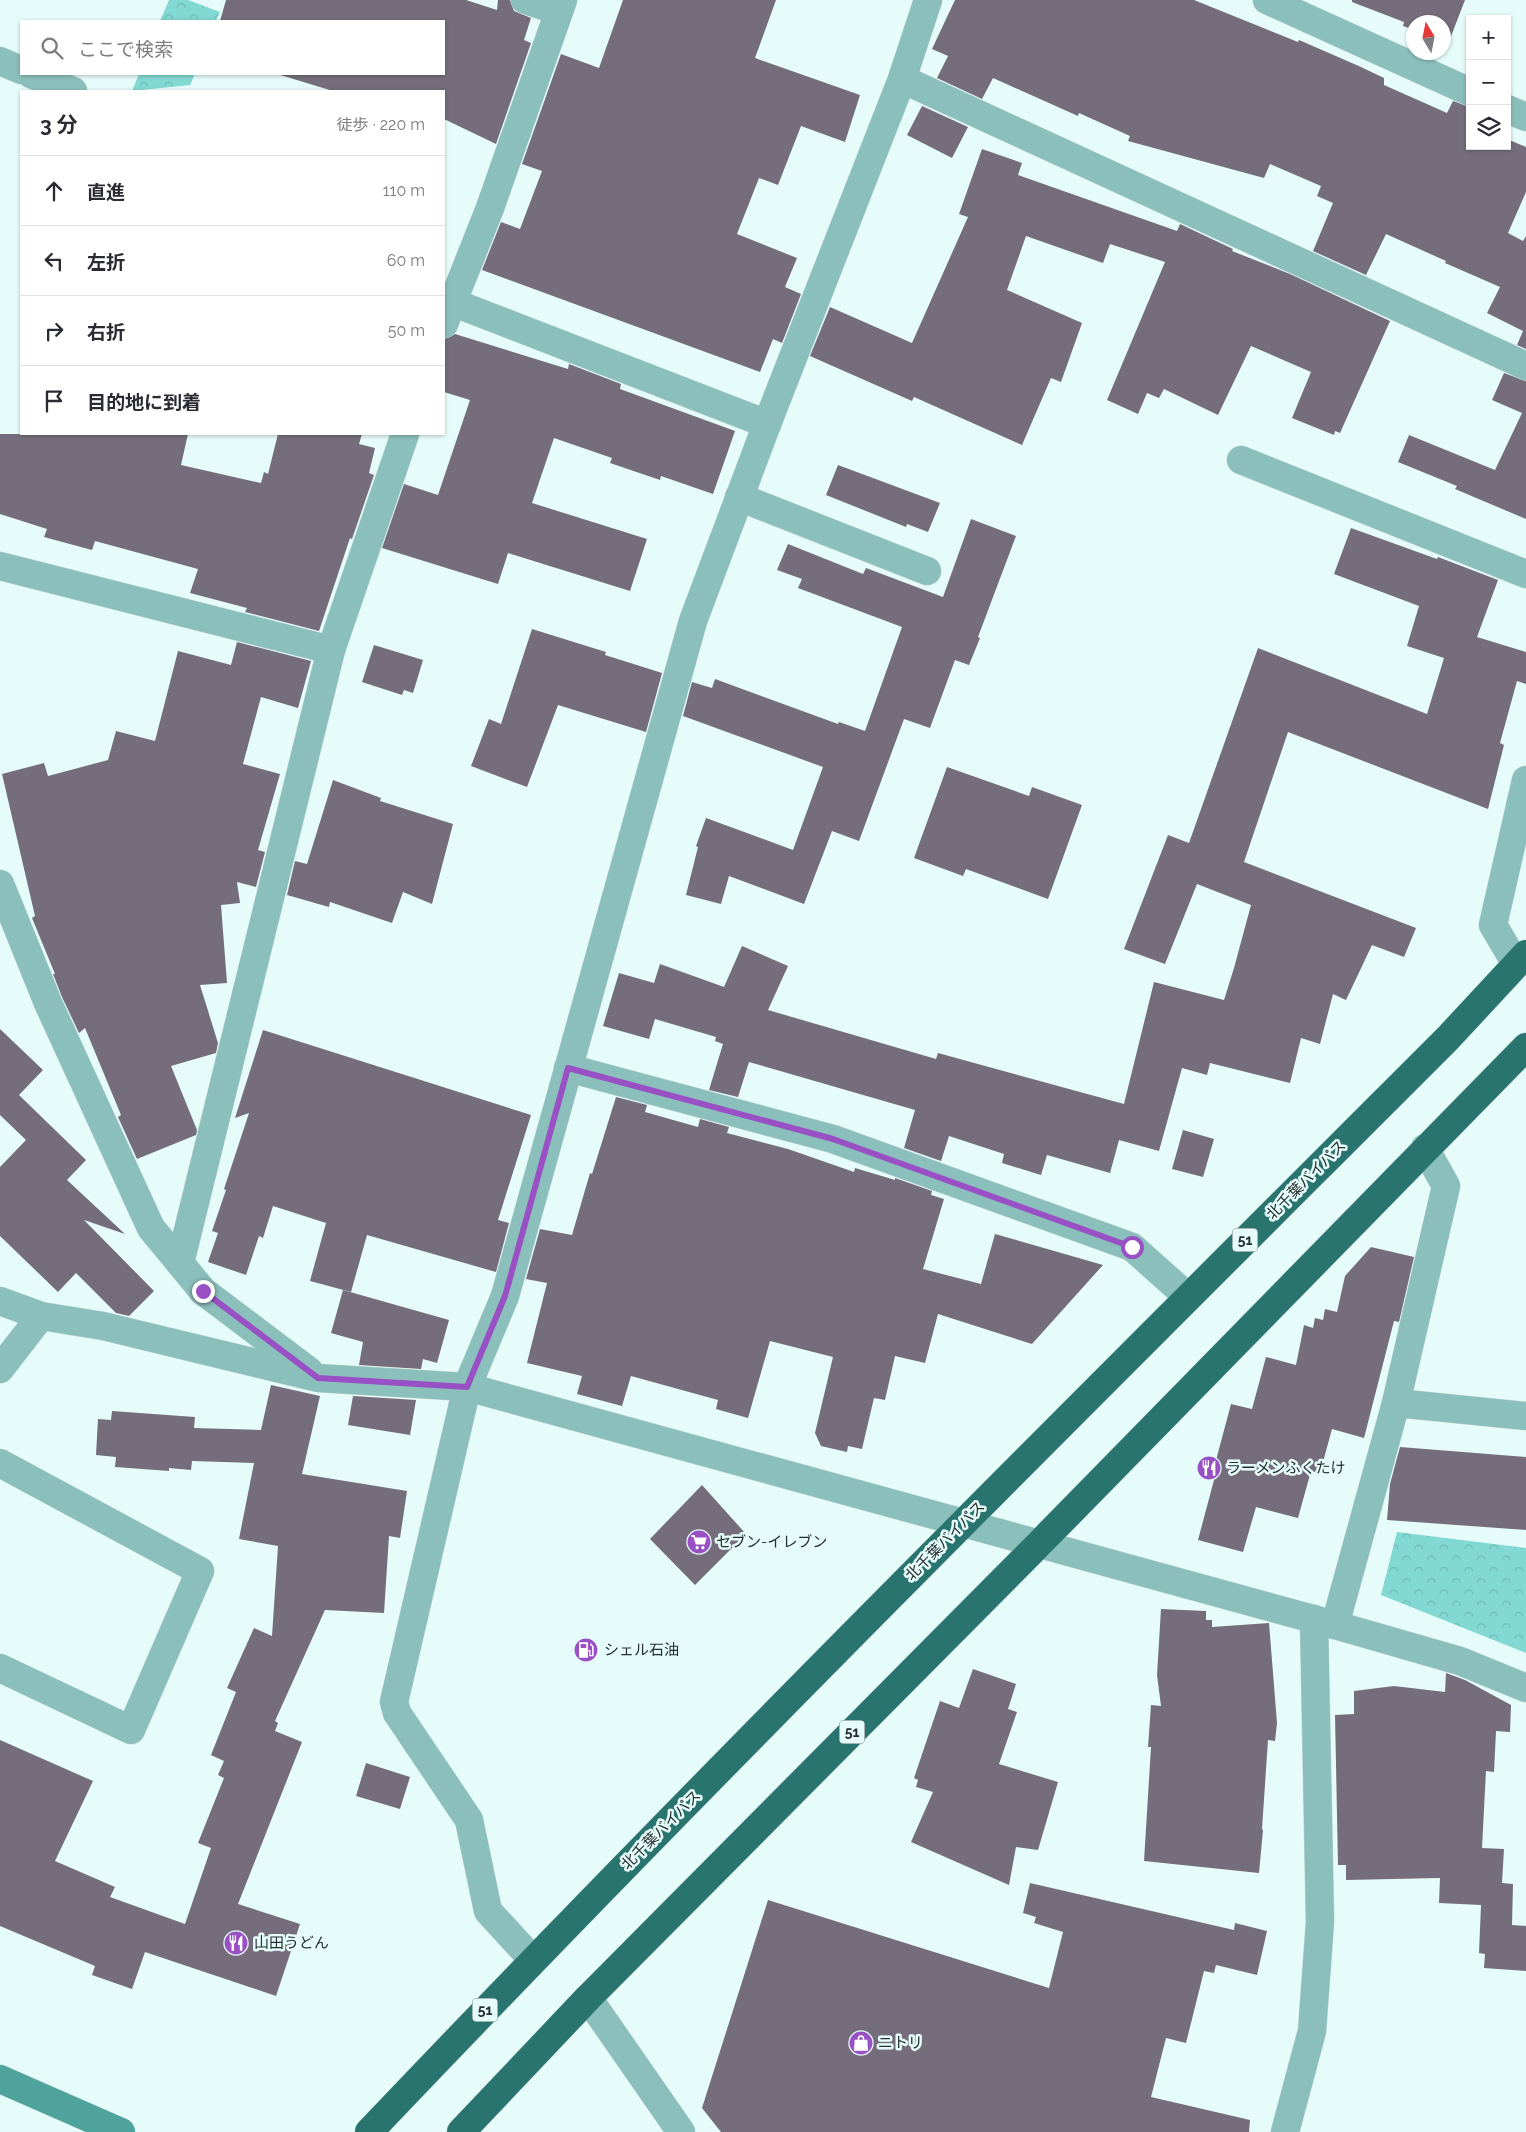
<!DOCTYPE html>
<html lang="ja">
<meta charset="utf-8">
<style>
body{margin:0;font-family:Raleway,"Noto Sans JP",sans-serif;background:#f2f2f3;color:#2b2b33}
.controls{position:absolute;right:15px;top:15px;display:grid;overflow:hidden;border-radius:0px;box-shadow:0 1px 4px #0004}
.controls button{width:45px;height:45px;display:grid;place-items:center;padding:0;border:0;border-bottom:1px solid #e1e1e2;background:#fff;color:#2b2b33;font:25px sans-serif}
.compass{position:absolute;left:1406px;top:15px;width:45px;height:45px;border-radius:50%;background:#fff;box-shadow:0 1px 4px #0004;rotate:350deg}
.stop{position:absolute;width:15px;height:15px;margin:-11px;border:4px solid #9950c4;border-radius:50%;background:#fff}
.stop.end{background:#9950c4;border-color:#fff;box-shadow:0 1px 5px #0008}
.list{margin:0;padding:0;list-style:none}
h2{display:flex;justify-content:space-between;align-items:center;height:65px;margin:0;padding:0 20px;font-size:21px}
h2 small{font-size:16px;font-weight:400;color:#7c7c81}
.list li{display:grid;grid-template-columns:32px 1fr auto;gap:15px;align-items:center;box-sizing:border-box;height:70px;padding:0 20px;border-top:1px solid #e1e1e2}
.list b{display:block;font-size:19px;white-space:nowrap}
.list em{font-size:16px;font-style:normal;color:#7c7c81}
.icon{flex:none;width:28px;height:28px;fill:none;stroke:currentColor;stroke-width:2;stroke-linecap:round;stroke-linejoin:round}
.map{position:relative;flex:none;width:1526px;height:2132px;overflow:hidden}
.search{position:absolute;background:#fff;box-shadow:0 1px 4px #0004;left:20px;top:20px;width:425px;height:55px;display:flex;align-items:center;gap:12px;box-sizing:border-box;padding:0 18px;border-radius:0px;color:#7c7c81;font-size:19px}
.panel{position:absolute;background:#fff;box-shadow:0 1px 4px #0004;left:20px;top:90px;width:425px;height:345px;border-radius:0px}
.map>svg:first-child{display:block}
.forest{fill:url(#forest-crowns)}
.building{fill:#756d7b}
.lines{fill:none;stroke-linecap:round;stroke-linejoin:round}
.street-casing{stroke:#c3d7d5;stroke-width:29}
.secondary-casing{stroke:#c3d7d5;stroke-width:29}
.highway-casing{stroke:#c3d7d5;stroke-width:29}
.street{stroke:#8bbfbb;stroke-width:28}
.secondary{stroke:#4ea39d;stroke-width:28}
.highway{stroke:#2a746f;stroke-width:28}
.route{stroke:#9950c4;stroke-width:6}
.labels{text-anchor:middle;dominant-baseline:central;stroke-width:5;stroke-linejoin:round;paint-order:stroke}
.shield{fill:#e6fcfa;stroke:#606c6b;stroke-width:1}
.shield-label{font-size:14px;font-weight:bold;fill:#262e2e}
.street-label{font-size:15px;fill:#262e2e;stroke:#e6fcfa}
.poi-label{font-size:15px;fill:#262e2e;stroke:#e6fcfa;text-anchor:start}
</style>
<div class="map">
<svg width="1526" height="2132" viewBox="0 0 1526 2132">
<defs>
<pattern id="forest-crowns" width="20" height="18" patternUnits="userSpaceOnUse" patternTransform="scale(1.25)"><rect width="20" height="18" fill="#82d8d2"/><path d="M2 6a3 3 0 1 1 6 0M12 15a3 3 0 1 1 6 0" fill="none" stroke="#70bab5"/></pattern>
</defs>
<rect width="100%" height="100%" fill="#e6fcfa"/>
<!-- forest -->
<g class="forest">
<polygon points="169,0 188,0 220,12 216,21 160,21"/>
<polygon points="139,74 195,74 190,85 132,91"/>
<polygon points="1397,1532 1526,1548 1526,1653 1381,1595"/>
</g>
<!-- building -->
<g class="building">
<polygon points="226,0 466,0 497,10 498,0 510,0 514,11 531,18 524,40 531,43 496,144 444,119 444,91 333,91 277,74 444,74 444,21 220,21"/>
<polygon points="623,0 776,0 755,58 860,95 845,142 801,126 778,185 759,178 737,234 797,258 785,287 801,294 782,343 773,339 760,372 482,270 501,222 520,229 542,171 522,164 561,54 599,68"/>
<polygon points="955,0 1194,0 1298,42 1299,40 1361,67 1384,78 1384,85 1447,113 1453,101 1470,107 1470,146 1507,146 1507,139 1526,147 1526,192 1508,233 1523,241 1526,236 1526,349 1517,345 1523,331 1487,313 1500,287 1445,263 1446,261 1386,234 1366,275 1313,251 1333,203 1317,196 1321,186 1270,164 1264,178 1128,141 1130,136 1079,113 1078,116 993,78 982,99 937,78 948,56 932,49"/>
<polygon points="1352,0 1465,0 1448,44 1444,42 1444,22 1414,22 1414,30 1403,26 1404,22 1352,2"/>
<polygon points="922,106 968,127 952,158 907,135"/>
<polygon points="982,149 1022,163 1018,175 1177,231 1180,224 1233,249 1232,251 1290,274 1390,321 1340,433 1335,431 1334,435 1292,418 1311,372 1251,346 1218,415 1164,389 1159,398 1147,393 1138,414 1107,400 1165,262 1110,244 1103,263 1026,236 1007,290 1082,323 1061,382 1051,378 1022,445 914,397 912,401 810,356 830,307 912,343 968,217 959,214"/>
<polygon points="455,334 568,369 569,364 621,384 620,389 735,431 713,494 661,476 660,480 610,463 612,458 554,438 532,503 647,539 630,591 508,553 498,584 382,548 404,484 438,495 470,400 444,392 444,339"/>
<polygon points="1504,373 1526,381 1526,519 1455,489 1457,486 1398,462 1409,435 1495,470 1522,413 1492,400"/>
<polygon points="0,434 188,434 181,465 261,483 264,472 268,474 278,434 362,434 359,444 375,448 369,473 374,475 352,539 350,538 319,631 245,612 247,608 190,593 198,569 95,541 92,550 44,537 47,529 0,514"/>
<polygon points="838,465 940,503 928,532 907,524 906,527 826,495"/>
<polygon points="971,519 1016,536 978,637 980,638 969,665 955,660 930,728 904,719 859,841 832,831 804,904 729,876 721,904 686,895 698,847 696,846 706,818 793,850 823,767 683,716 692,682 712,688 715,679 838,724 839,722 865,731 902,627 798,588 802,579 777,570 788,544 863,574 866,568 943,597"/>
<polygon points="1351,528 1437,559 1438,557 1498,580 1477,637 1526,652 1526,684 1517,681 1500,743 1504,745 1488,809 1288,732 1244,862 1416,928 1404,957 1372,945 1346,1000 1333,994 1320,1044 1301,1038 1290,1083 1210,1063 1207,1075 1182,1068 1159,1151 1119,1140 1110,1173 1047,1155 1041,1175 1002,1163 1004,1154 949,1136 941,1161 904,1148 915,1110 749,1062 738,1097 709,1090 723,1044 715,1041 716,1037 655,1019 649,1039 603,1026 619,973 654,983 660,964 724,987 742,946 788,966 768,1010 936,1059 938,1053 1124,1104 1154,982 1224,1000 1234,968 1251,905 1197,884 1165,964 1124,949 1168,835 1189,843 1258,648 1427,714 1444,658 1407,646 1419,606 1334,574"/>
<polygon points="532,629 606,652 605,655 662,673 646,732 558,705 527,787 471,766 489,719 501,724"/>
<polygon points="237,642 311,661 298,708 261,697 243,764 280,774 258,850 265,852 256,887 237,882 240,903 221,905 227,983 200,985 218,1043 216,1053 171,1066 197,1130 196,1135 137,1159 118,1117 121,1115 85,1028 79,1033 62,997 53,974 55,974 32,918 35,916 2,774 44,763 48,776 108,760 116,731 155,741 178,651 231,665"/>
<polygon points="374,645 423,660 413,693 404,690 402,695 362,682"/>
<polygon points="947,767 1029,796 1032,787 1082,805 1048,899 966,869 963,876 914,858"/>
<polygon points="333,780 381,798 380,801 453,824 432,904 403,892 392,923 330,902 329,907 287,895 295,861 307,864"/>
<polygon points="0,1029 43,1070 19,1095 86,1160 67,1180 125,1234 84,1220 154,1291 129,1316 116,1313 76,1273 58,1292 0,1236 0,1167 26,1140 0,1115"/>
<polygon points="263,1030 531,1115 498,1220 509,1223 496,1272 367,1235 351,1292 310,1281 326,1223 273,1206 263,1238 259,1236 246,1275 208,1262 218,1233 212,1231 226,1190 224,1189 249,1113 235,1118"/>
<polygon points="616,1097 647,1105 645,1112 698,1127 700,1119 729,1127 727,1133 788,1149 854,1172 855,1168 895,1180 895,1178 932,1191 931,1195 944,1199 923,1269 981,1284 995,1234 1103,1265 1032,1344 938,1314 925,1363 895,1356 885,1400 874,1398 862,1449 848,1446 847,1452 821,1446 815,1433 833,1357 770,1341 748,1418 716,1409 718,1400 631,1376 622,1406 577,1394 582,1376 527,1363 547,1283 526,1279 540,1229 572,1235 590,1173 592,1174"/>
<polygon points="1183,1130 1214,1139 1203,1177 1172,1169"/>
<polygon points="1371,1247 1414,1257 1399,1322 1394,1321 1364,1438 1332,1429 1320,1473 1311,1471 1298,1518 1256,1507 1243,1552 1198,1540 1218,1465 1215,1464 1231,1404 1252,1409 1266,1357 1296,1365 1304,1325 1313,1328 1315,1318 1323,1320 1325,1309 1337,1312 1345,1276"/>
<polygon points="343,1290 449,1320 437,1363 423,1359 421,1369 359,1365 363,1342 331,1333"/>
<polygon points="271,1385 320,1396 302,1474 407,1491 400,1538 389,1536 384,1613 325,1610 275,1721 278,1723 275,1731 302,1742 238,1904 300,1924 276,1996 145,1952 132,1989 92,1975 95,1966 0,1926 0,1740 93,1781 55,1861 115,1887 110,1897 185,1924 211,1848 198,1843 224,1778 218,1775 224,1761 211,1755 236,1692 227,1688 254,1628 272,1636 278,1546 239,1539 254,1463 192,1461 191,1470 169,1468 169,1471 115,1467 116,1457 96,1455 98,1419 111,1420 112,1411 195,1417 194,1428 261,1430"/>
<polygon points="353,1396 416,1400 410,1435 348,1425"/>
<polygon points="1400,1447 1526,1457 1526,1530 1387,1520 1390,1484"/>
<polygon points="702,1485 746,1534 695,1585 650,1539"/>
<polygon points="1161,1609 1206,1611 1206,1620 1212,1620 1212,1627 1269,1623 1277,1723 1275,1741 1268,1740 1262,1829 1263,1830 1259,1873 1144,1861 1151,1747 1148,1747 1151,1705 1161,1706 1157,1675"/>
<polygon points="973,1669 1016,1684 1008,1709 1017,1712 999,1764 1058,1782 1038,1850 1016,1847 1009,1885 911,1842 933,1792 916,1787 918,1780 914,1778 940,1701 959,1708"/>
<polygon points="1446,1673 1465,1680 1511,1705 1510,1732 1496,1731 1494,1772 1486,1771 1482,1848 1504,1849 1502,1883 1513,1884 1512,1925 1526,1926 1526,1971 1484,1968 1485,1954 1479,1953 1481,1905 1439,1903 1440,1878 1346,1880 1346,1865 1338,1865 1335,1715 1354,1714 1354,1691 1394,1686 1445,1692"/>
<polygon points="366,1763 410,1777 400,1809 356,1796"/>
<polygon points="1030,1883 1234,1930 1235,1923 1267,1931 1257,1975 1216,1965 1214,1973 1204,1971 1186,2043 1166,2038 1151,2097 1250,2120 1249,2132 721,2132 702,2108 768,1900 1049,1988 1063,1932 1034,1923 1036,1917 1023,1913"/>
</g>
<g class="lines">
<defs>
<g id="street">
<polyline points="525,0 559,11"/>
<polyline points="1267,0 1470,92"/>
<polyline points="0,61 21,70"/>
<polyline points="31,74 73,91"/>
<polyline points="902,79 1526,366"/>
<polyline points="1507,109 1526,117"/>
<polyline points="444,299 767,424"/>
<polyline points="444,324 490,208 563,0"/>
<polyline points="1241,460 1526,574"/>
<polyline points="739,497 927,571"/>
<polyline points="0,566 331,650"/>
<polyline points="0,884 48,1003 151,1228 203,1291 309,1371"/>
<polyline points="1516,964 1493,925 1526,780"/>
<polyline points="568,1068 833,1139 1132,1247 1188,1297"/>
<polyline points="180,1263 331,650 405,434"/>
<polyline points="0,1301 41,1316 103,1326 318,1378 467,1387 1335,1625 1460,1661 1526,1688"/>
<polyline points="0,1369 41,1316"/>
<polyline points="1396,1403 1526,1416"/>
<polyline points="0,1463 200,1571 131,1730 0,1668"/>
<polyline points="1335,1625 1396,1403 1446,1186 1425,1148"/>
<polyline points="533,1960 488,1911 469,1820 397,1713 394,1702 467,1387 505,1296 693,621 767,424 902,79 928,0"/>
<polyline points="588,1998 681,2132"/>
<polyline points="1285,2132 1312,2031 1320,1922 1314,1619"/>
</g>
<polyline id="secondary" points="0,2079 121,2132"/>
<g id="highway">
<path d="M369 2132C722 1761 1086 1400 1448 1038L1526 954"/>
<polyline points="461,2132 588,1998 1038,1545 1526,1047"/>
</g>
</defs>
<!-- street casing -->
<use href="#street" class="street-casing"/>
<!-- secondary casing -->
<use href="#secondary" class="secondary-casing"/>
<!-- highway casing -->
<use href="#highway" class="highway-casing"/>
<!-- street -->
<use href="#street" class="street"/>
<!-- secondary -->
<use href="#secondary" class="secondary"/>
<!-- highway -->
<use href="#highway" class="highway"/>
</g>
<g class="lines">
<!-- route -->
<polyline class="route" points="203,1291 318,1378 467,1387 505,1296 568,1068 833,1139 1132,1247"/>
</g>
<!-- icons -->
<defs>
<symbol id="restaurant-disc" viewBox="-11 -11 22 22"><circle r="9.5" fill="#9950c4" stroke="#e6fcfa"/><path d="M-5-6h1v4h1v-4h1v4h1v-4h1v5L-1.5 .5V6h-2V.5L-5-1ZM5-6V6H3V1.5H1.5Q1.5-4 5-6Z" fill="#fff"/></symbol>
<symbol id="supermarket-disc" viewBox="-11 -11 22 22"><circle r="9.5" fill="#9950c4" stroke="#e6fcfa"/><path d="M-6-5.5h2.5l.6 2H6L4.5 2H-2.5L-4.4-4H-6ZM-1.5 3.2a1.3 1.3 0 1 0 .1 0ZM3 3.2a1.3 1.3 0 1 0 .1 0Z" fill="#fff"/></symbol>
<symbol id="fuel-disc" viewBox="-11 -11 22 22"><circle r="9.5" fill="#9950c4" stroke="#e6fcfa"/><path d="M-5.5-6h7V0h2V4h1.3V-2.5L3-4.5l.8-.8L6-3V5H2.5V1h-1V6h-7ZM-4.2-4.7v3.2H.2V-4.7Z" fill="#fff"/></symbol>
<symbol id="shop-disc" viewBox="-11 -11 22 22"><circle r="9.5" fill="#9950c4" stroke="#e6fcfa"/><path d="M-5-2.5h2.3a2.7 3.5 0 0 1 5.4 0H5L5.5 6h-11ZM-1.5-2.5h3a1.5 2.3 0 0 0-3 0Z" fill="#fff"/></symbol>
</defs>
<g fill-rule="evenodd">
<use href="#restaurant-disc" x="1195" y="1454" width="28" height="28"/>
<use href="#supermarket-disc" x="685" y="1528" width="28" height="28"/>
<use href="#fuel-disc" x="572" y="1636" width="28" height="28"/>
<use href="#restaurant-disc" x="222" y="1929" width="28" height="28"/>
<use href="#shop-disc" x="847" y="2029" width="28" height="28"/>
</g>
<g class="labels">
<!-- shield labels -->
<g class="shield">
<rect x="1232.5" y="1228.5" width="25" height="23" rx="4"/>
<rect x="839.5" y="1720.5" width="25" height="23" rx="4"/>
<rect x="472.5" y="1998.5" width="25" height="23" rx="4"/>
</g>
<g class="shield-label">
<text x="1245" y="1240">51</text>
<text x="852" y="1732">51</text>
<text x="485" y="2010">51</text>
</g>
<!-- street labels -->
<g class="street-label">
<text transform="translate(1306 1180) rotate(-45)">北千葉バイパス</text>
<text transform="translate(945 1541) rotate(-45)">北千葉バイパス</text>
<text transform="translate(661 1830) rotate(-45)">北千葉バイパス</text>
</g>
<!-- poi labels -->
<g class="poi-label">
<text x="1226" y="1468">ラーメンふくたけ</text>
<text x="716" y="1542">セブン-イレブン</text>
<text x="604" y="1650">シェル石油</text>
<text x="254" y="1943">山田うどん</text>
<text x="878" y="2043">ニトリ</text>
</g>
</g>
</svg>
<div class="controls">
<button>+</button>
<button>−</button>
<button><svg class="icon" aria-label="layers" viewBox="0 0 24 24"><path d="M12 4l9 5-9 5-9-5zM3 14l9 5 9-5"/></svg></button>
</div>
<svg class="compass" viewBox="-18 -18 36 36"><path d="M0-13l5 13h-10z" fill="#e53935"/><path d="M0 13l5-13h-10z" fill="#7c7c81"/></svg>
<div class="stop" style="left:1132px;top:1247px"></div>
<div class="stop end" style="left:203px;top:1291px"></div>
<div class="search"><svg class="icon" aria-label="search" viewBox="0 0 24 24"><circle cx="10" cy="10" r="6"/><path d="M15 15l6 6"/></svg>ここで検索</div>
<section class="panel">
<h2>3 分<small>徒歩 · 220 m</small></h2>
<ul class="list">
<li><svg class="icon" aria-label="ahead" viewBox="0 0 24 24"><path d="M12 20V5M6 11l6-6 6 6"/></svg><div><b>直進</b></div><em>110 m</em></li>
<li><svg class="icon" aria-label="left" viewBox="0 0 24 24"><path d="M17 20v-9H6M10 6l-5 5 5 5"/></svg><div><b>左折</b></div><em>60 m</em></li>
<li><svg class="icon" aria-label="right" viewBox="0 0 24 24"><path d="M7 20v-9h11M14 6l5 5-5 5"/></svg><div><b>右折</b></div><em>50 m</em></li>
<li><svg class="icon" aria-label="arrive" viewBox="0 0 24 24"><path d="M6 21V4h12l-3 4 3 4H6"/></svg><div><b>目的地に到着</b></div></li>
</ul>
</section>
</div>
